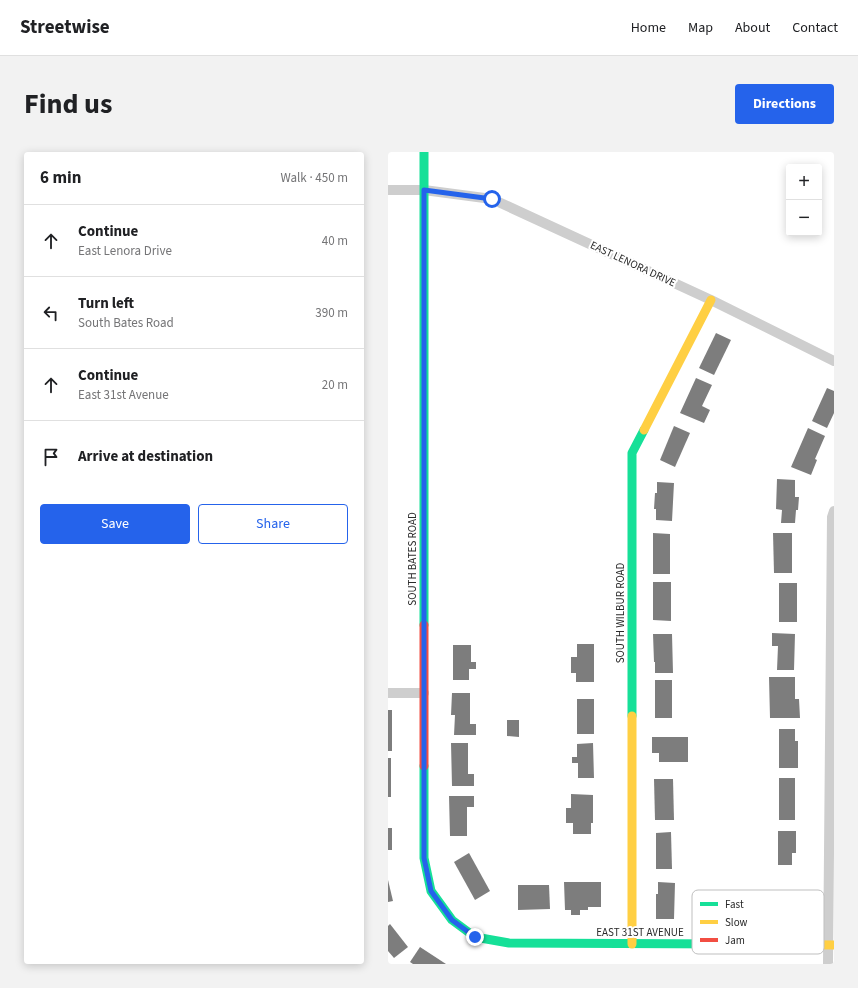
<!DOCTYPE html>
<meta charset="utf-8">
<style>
body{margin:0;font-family:"Source Sans 3",sans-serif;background:#f2f2f2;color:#202124}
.controls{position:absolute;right:12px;top:12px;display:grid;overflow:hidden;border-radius:4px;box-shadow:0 2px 10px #0003}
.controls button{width:36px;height:36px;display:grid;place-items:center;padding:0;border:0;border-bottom:1px solid #e0e0e0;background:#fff;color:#202124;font:20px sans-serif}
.stop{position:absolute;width:12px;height:12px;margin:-9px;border:3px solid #2563eb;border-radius:50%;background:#fff}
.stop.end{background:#2563eb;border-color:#fff;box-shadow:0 1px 4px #0008}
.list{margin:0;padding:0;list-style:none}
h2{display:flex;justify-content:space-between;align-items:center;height:52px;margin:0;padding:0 16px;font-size:17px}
h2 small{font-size:13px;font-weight:400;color:#757577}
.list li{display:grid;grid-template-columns:26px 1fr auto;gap:12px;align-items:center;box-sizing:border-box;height:72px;padding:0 16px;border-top:1px solid #e0e0e0}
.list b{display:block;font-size:15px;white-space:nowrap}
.list p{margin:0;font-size:13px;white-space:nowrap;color:#757577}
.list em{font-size:13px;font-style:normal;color:#757577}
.actions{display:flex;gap:8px;padding:12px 16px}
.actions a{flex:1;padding:9px 0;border:1px solid #2563eb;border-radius:4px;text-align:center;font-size:14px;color:#2563eb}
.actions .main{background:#2563eb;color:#fff}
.icon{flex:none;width:22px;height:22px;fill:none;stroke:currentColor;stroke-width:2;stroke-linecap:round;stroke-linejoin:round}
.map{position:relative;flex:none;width:446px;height:812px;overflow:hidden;border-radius:4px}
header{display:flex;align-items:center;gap:24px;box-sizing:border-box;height:56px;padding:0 20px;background:#fff;border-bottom:1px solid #e0e0e0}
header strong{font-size:19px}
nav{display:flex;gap:22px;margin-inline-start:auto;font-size:14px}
.intro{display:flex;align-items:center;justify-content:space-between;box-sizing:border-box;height:96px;padding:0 24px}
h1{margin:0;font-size:28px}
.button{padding:10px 18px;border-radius:4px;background:#2563eb;color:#fff;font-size:14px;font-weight:700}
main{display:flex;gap:24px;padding:0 24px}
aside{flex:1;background:#fff;border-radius:4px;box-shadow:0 2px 10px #0003}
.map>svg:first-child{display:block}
.building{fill:#7d7d7d}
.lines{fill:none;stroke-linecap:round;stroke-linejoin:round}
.street{stroke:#cecece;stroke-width:10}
.fast{stroke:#16e098;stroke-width:9}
.slow{stroke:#ffcf43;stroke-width:9}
.jam{stroke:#f24e42;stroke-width:9}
.route{stroke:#2563eb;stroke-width:5}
.labels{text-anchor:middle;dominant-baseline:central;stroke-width:4;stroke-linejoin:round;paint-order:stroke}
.street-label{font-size:11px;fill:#2b2b2b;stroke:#fff}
.key{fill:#fff;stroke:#bfbfbf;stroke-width:1}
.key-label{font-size:11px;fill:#2b2b2b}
</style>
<header>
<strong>Streetwise</strong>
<nav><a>Home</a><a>Map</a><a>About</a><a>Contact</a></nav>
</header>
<div class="intro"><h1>Find us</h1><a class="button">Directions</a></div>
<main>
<aside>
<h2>6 min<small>Walk · 450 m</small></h2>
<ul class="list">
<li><svg class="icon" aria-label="ahead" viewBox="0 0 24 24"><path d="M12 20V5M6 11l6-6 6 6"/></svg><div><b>Continue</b><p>East Lenora Drive</p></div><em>40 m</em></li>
<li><svg class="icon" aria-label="left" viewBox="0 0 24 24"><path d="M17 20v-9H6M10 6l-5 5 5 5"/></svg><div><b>Turn left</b><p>South Bates Road</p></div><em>390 m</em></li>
<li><svg class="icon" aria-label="ahead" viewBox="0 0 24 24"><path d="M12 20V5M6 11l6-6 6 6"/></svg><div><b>Continue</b><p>East 31st Avenue</p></div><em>20 m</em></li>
<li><svg class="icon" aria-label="arrive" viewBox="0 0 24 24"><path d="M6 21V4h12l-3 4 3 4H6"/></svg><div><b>Arrive at destination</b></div></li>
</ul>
<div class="actions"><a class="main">Save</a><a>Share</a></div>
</aside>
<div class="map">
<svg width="446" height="812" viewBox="0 0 446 812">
<rect width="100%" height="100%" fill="#fff"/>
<!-- building -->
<g class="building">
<polygon points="328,181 343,188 326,223 311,216"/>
<polygon points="308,226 324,233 314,254 322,258 316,271 292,261"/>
<polygon points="439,236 446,239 446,261 439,276 424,269"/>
<polygon points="286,274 302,281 287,315 272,308"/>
<polygon points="420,276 437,284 427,307 429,308 423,323 403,315"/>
<polygon points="389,327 407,328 407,345 411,345 410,358 408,358 407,371 393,371 394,358 388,357"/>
<polygon points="269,330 286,331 284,369 268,368 268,357 266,357 267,341 269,341"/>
<polygon points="265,381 282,382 282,422 265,422"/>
<polygon points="385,381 404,381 404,421 386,421"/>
<polygon points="265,430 283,430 283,469 265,468"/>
<rect x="391" y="431" width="18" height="39"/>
<polygon points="384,481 407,482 406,518 389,518 390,494 384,494"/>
<polygon points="265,482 284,482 285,521 267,521 267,510 266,510"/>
<polygon points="189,492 206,492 206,530 188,530 188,521 183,521 183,505 189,505"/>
<polygon points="65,493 83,493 83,510 88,510 88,517 81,517 81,528 65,528"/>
<polygon points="381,525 407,525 407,547 411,547 412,566 382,566"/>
<rect x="267" y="528" width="17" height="38"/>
<polygon points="64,541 82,541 82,572 88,572 88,583 66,583 67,563 63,563"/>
<rect x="189" y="547" width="17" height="35"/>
<rect x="0" y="558" width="4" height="41"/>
<polygon points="119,568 131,568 131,585 119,584"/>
<polygon points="391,577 407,577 407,589 410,589 410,616 391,616"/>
<polygon points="264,585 300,585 300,610 271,610 271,601 264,601"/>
<polygon points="63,591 80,591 80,622 86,622 86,634 64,634"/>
<polygon points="205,591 206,626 190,626 190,611 184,611 184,605 189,605 189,592"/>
<rect x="0" y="606" width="3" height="39"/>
<rect x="391" y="626" width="16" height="42"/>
<polygon points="266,627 285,627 286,668 267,668"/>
<polygon points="183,642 205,643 205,671 203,671 203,682 185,682 185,671 178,671 178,656 183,656"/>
<polygon points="61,644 86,644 86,655 79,655 79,684 62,684"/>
<rect x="0" y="676" width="4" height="22"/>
<polygon points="390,679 408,679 408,701 404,701 404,713 390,713"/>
<polygon points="283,680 284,717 268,717 268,681"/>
<polygon points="81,701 102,739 87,748 66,710"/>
<polygon points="0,728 5,749 0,750"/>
<polygon points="176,730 213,730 213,755 200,755 200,758 192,758 192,763 183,763 183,758 177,758"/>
<polygon points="270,730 287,731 286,767 268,767 268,742 270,742"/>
<polygon points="130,733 161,733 162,757 130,758"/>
<polygon points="2,772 20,795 6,806 0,799 0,774"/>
<polygon points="32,795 58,812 25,812 22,810"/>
</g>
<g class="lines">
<!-- street -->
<g class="street">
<polyline points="0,38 36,38 104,47 323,148 446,209"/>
<polyline points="0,541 36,541"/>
<polyline points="440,812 444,365 446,359"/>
</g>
<!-- fast -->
<g class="fast">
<polyline points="36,0 36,473"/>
<polyline points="244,564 244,301 256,278"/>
<polyline points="36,614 36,706 43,739 64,768 87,785 121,791 343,792"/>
</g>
<!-- slow -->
<g class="slow">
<polyline points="256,278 323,148"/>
<polyline points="244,564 244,792"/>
<polyline points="343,792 446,793"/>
</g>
<!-- jam -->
<polyline class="jam" points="36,473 36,614"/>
</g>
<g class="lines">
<!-- route -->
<polyline class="route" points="87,785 64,768 43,739 36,706 36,38 104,47"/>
</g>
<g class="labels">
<!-- street labels -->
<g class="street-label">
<text transform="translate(245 112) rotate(25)">EAST LENORA DRIVE</text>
<text transform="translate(24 407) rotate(-90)">SOUTH BATES ROAD</text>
<text transform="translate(232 461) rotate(-90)">SOUTH WILBUR ROAD</text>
<text x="252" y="780">EAST 31ST AVENUE</text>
</g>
</g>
<!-- legend -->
<rect x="304" y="738" width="132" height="64" rx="6" class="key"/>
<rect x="312" y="750" width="18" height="4" fill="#16e098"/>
<rect x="312" y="768" width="18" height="4" fill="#ffcf43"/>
<rect x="312" y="786" width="18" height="4" fill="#f24e42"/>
<g class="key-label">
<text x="337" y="756">Fast</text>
<text x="337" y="774">Slow</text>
<text x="337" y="792">Jam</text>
</g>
</svg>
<div class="controls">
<button>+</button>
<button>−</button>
</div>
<div class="stop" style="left:104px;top:47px"></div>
<div class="stop end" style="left:87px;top:785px"></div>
</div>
</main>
